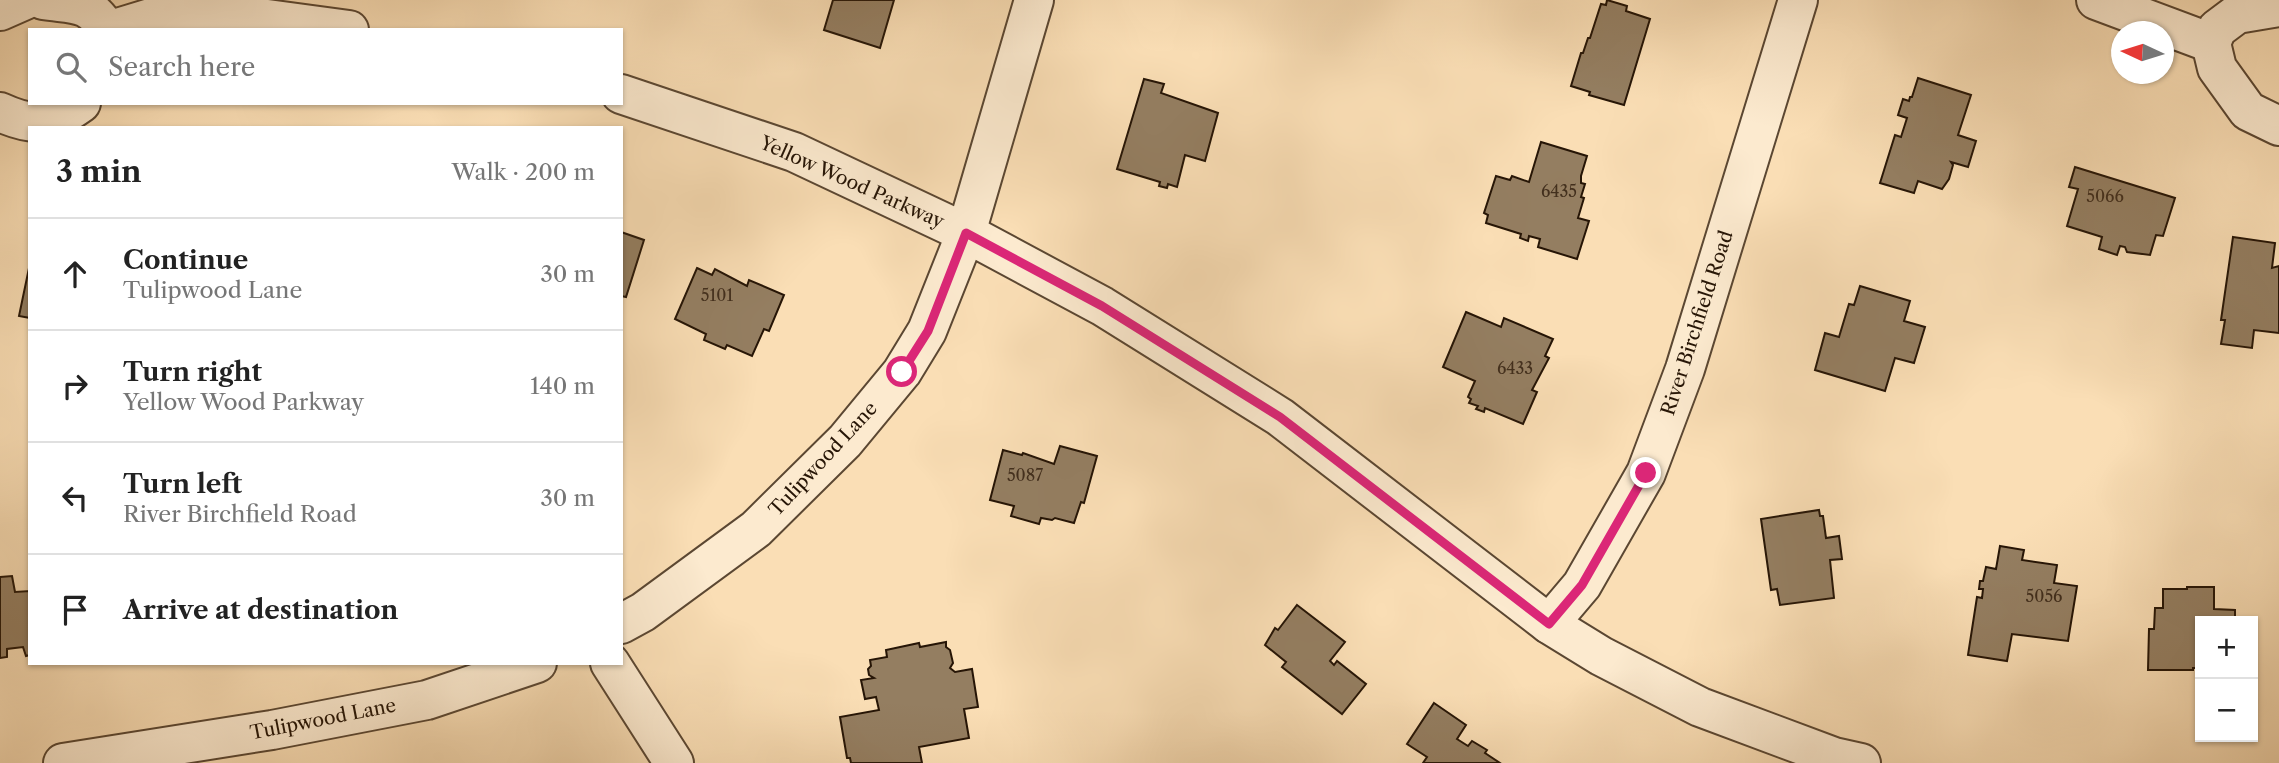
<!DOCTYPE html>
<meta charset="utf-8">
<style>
body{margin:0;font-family:"Libre Caslon Text",serif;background:#f6f6f6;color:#222}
.controls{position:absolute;right:21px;bottom:21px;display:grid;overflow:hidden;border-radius:0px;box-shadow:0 2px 5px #0004}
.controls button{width:63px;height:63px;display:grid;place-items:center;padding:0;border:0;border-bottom:2px solid #e0e0e0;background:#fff;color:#222;font:35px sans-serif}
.compass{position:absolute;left:2111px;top:21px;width:63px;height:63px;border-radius:50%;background:#fff;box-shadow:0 2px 5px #0004;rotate:274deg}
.stop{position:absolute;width:21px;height:21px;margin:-16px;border:5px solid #db2777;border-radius:50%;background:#fff}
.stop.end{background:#db2777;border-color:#fff;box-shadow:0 2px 7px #0008}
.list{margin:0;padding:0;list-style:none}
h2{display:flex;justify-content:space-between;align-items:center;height:91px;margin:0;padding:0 28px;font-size:30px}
h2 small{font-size:23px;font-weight:400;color:#767676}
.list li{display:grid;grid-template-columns:46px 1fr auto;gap:21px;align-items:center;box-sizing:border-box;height:112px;padding:0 28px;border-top:2px solid #e0e0e0}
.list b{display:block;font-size:26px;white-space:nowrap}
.list p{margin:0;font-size:23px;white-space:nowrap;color:#767676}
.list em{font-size:23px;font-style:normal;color:#767676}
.icon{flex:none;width:38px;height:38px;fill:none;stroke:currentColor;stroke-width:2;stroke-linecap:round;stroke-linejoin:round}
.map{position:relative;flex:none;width:2279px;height:763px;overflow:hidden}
.search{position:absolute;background:#fff;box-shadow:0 2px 5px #0004;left:28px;top:28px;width:595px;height:77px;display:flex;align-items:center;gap:18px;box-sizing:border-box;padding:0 24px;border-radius:0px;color:#767676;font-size:26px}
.panel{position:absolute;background:#fff;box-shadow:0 2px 5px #0004;left:28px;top:126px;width:595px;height:539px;border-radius:0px}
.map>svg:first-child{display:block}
.building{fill:#947e61;stroke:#261506;stroke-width:2}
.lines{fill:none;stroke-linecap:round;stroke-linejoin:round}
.minor-casing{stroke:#5b4732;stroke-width:42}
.minor{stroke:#fceacf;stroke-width:38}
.route{stroke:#db2777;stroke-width:9}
.labels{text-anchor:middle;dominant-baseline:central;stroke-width:6;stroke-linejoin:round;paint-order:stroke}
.number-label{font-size:16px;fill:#422f1d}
.street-label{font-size:19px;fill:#261506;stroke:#fceacf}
</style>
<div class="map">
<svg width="2279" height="763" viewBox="0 0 2279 763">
<rect width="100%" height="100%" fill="#fadeb5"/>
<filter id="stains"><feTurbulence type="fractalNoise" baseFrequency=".00286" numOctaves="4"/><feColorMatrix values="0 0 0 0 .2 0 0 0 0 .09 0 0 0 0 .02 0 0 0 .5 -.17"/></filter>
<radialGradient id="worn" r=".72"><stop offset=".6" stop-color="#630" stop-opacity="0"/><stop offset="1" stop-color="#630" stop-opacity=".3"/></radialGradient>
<!-- building -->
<g class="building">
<polygon points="833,0 894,0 880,48 824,30"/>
<polygon points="1607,0 1627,6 1626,11 1650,19 1624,105 1589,95 1590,92 1571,86 1581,53 1583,53 1588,38 1590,38 1601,4 1606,5"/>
<polygon points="1918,78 1971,95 1958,135 1976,141 1968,167 1951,162 1953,165 1949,179 1942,189 1918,181 1914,193 1880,183 1895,135 1901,137 1907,118 1898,115 1903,99 1909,101 1910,97 1912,97"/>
<polygon points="1144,79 1164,84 1161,93 1218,113 1205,161 1185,155 1177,187 1168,184 1167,188 1159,186 1160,182 1117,169"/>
<polygon points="1541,142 1587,156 1581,176 1581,183 1585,184 1581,197 1584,198 1578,218 1589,221 1577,259 1538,247 1540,239 1529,236 1528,241 1520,238 1521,234 1486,223 1488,215 1484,213 1496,176 1510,180 1512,176 1529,182"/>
<polygon points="2075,167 2175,198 2163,236 2156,235 2150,255 2127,252 2125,247 2120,246 2117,255 2099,249 2102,237 2067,226 2078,189 2069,187"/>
<polygon points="621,232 644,240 626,297 621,296"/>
<polygon points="2233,237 2275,243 2272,268 2279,266 2279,333 2254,330 2252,348 2221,344 2225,320 2221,320"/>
<polygon points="29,268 30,268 30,318 19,316"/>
<polygon points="697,268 712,275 715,269 747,286 749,280 784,295 769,331 764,329 752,356 727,345 725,349 704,340 706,334 675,319"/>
<polygon points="1860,286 1910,301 1904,321 1925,327 1914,363 1895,358 1885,391 1815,370 1825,333 1839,337 1849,304 1854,305"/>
<polygon points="1466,312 1501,327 1504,318 1553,339 1545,356 1549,358 1532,390 1537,392 1523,424 1485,408 1484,412 1476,409 1478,406 1469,403 1471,399 1468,397 1475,381 1443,367"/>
<polygon points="1060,446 1097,456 1084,503 1081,502 1074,523 1055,518 1052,520 1041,518 1039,524 1011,516 1014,506 990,500 1003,450 1022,455 1023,453 1054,464"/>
<polygon points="1819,510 1820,516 1823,516 1826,538 1839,536 1842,559 1830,560 1834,598 1780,605 1777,589 1771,590 1761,519"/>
<polygon points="2000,546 2024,550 2022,560 2057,565 2054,583 2077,586 2068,641 2012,634 2007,661 1968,655 1977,597 1982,598 1983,589 1979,589 1980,581 1983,581 1986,567 1996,569"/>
<polygon points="12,576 15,592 30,591 30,655 26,656 23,647 7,649 7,657 0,658 0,577"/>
<polygon points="2187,587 2214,587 2214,609 2235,610 2235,621 2200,621 2200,668 2193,668 2193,670 2148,670 2149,629 2154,629 2155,608 2163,608 2163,589 2187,589"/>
<polygon points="1297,605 1345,642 1330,661 1334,665 1337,661 1366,684 1342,714 1282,667 1286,662 1265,645 1275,628 1278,630"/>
<polygon points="946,642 946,647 950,650 953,663 950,668 955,672 972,669 978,707 964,709 969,738 919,747 922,763 851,763 850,758 847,758 840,717 879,710 876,697 865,699 861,680 874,678 869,675 868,669 871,666 870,660 887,657 886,650 919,643 920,647"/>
<polygon points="1434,703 1466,725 1457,739 1468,746 1472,741 1487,750 1485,753 1500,763 1423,763 1427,757 1407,744"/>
</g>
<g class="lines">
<defs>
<g id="minor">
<path d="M43 0C75 5 89 0 107 30"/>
<polyline points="2096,0 2211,43"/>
<polyline points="2279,7 2237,14 2217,29 2211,43 2217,68 2248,111 2279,126"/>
<polyline points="0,11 25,0"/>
<polyline points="111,30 157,16 222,13 349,30"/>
<polyline points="621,94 794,152 966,233 1102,306 1280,417 1549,624 1601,656 1700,707 1834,757 1861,763"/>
<path d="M0 112C35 128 50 125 81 103"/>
<polyline points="621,624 643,612 756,529 845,441 902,372 927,331 966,233 1034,0"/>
<polyline points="1549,624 1582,585 1646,473 1685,369 1798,0"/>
<polyline points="610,663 674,763"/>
<polyline points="63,763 272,730 427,700 537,663"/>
</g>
</defs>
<!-- minor casing -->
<use href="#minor" class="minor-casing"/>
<!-- minor -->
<use href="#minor" class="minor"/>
</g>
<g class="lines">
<!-- route -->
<polyline class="route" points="902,372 928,331 966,233 1102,306 1280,417 1549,624 1582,585 1646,473"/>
</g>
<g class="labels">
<!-- number labels -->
<g class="number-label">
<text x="1559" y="191">6435</text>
<text x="2105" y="196">5066</text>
<text x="717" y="295">5101</text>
<text x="1515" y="368">6433</text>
<text x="1025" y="475">5087</text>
<text x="2044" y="596">5056</text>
</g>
<!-- street labels -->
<g class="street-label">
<text transform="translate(852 182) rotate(24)">Yellow Wood Parkway</text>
<text transform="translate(1697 323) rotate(-72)">River Birchfield Road</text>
<text transform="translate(823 459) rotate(-47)">Tulipwood Lane</text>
<text transform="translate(323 719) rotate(-11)">Tulipwood Lane</text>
</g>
</g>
<rect width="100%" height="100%" filter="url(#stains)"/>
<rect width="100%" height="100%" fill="url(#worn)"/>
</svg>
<div class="controls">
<button>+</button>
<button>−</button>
</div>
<svg class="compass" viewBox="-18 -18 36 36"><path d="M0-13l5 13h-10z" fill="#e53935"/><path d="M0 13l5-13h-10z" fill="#767676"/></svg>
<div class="stop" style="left:902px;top:372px"></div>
<div class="stop end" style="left:1646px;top:473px"></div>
<div class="search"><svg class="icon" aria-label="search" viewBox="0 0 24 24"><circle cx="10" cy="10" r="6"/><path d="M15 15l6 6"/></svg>Search here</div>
<section class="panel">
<h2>3 min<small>Walk · 200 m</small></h2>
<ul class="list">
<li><svg class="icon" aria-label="ahead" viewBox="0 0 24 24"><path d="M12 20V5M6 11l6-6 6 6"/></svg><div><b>Continue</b><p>Tulipwood Lane</p></div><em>30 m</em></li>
<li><svg class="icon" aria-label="right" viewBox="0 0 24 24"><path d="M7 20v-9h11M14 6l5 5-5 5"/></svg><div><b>Turn right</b><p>Yellow Wood Parkway</p></div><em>140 m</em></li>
<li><svg class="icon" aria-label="left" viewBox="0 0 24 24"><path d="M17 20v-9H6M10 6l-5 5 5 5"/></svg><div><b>Turn left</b><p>River Birchfield Road</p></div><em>30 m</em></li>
<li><svg class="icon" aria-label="arrive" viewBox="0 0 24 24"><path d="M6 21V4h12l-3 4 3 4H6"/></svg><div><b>Arrive at destination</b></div></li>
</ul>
</section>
</div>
